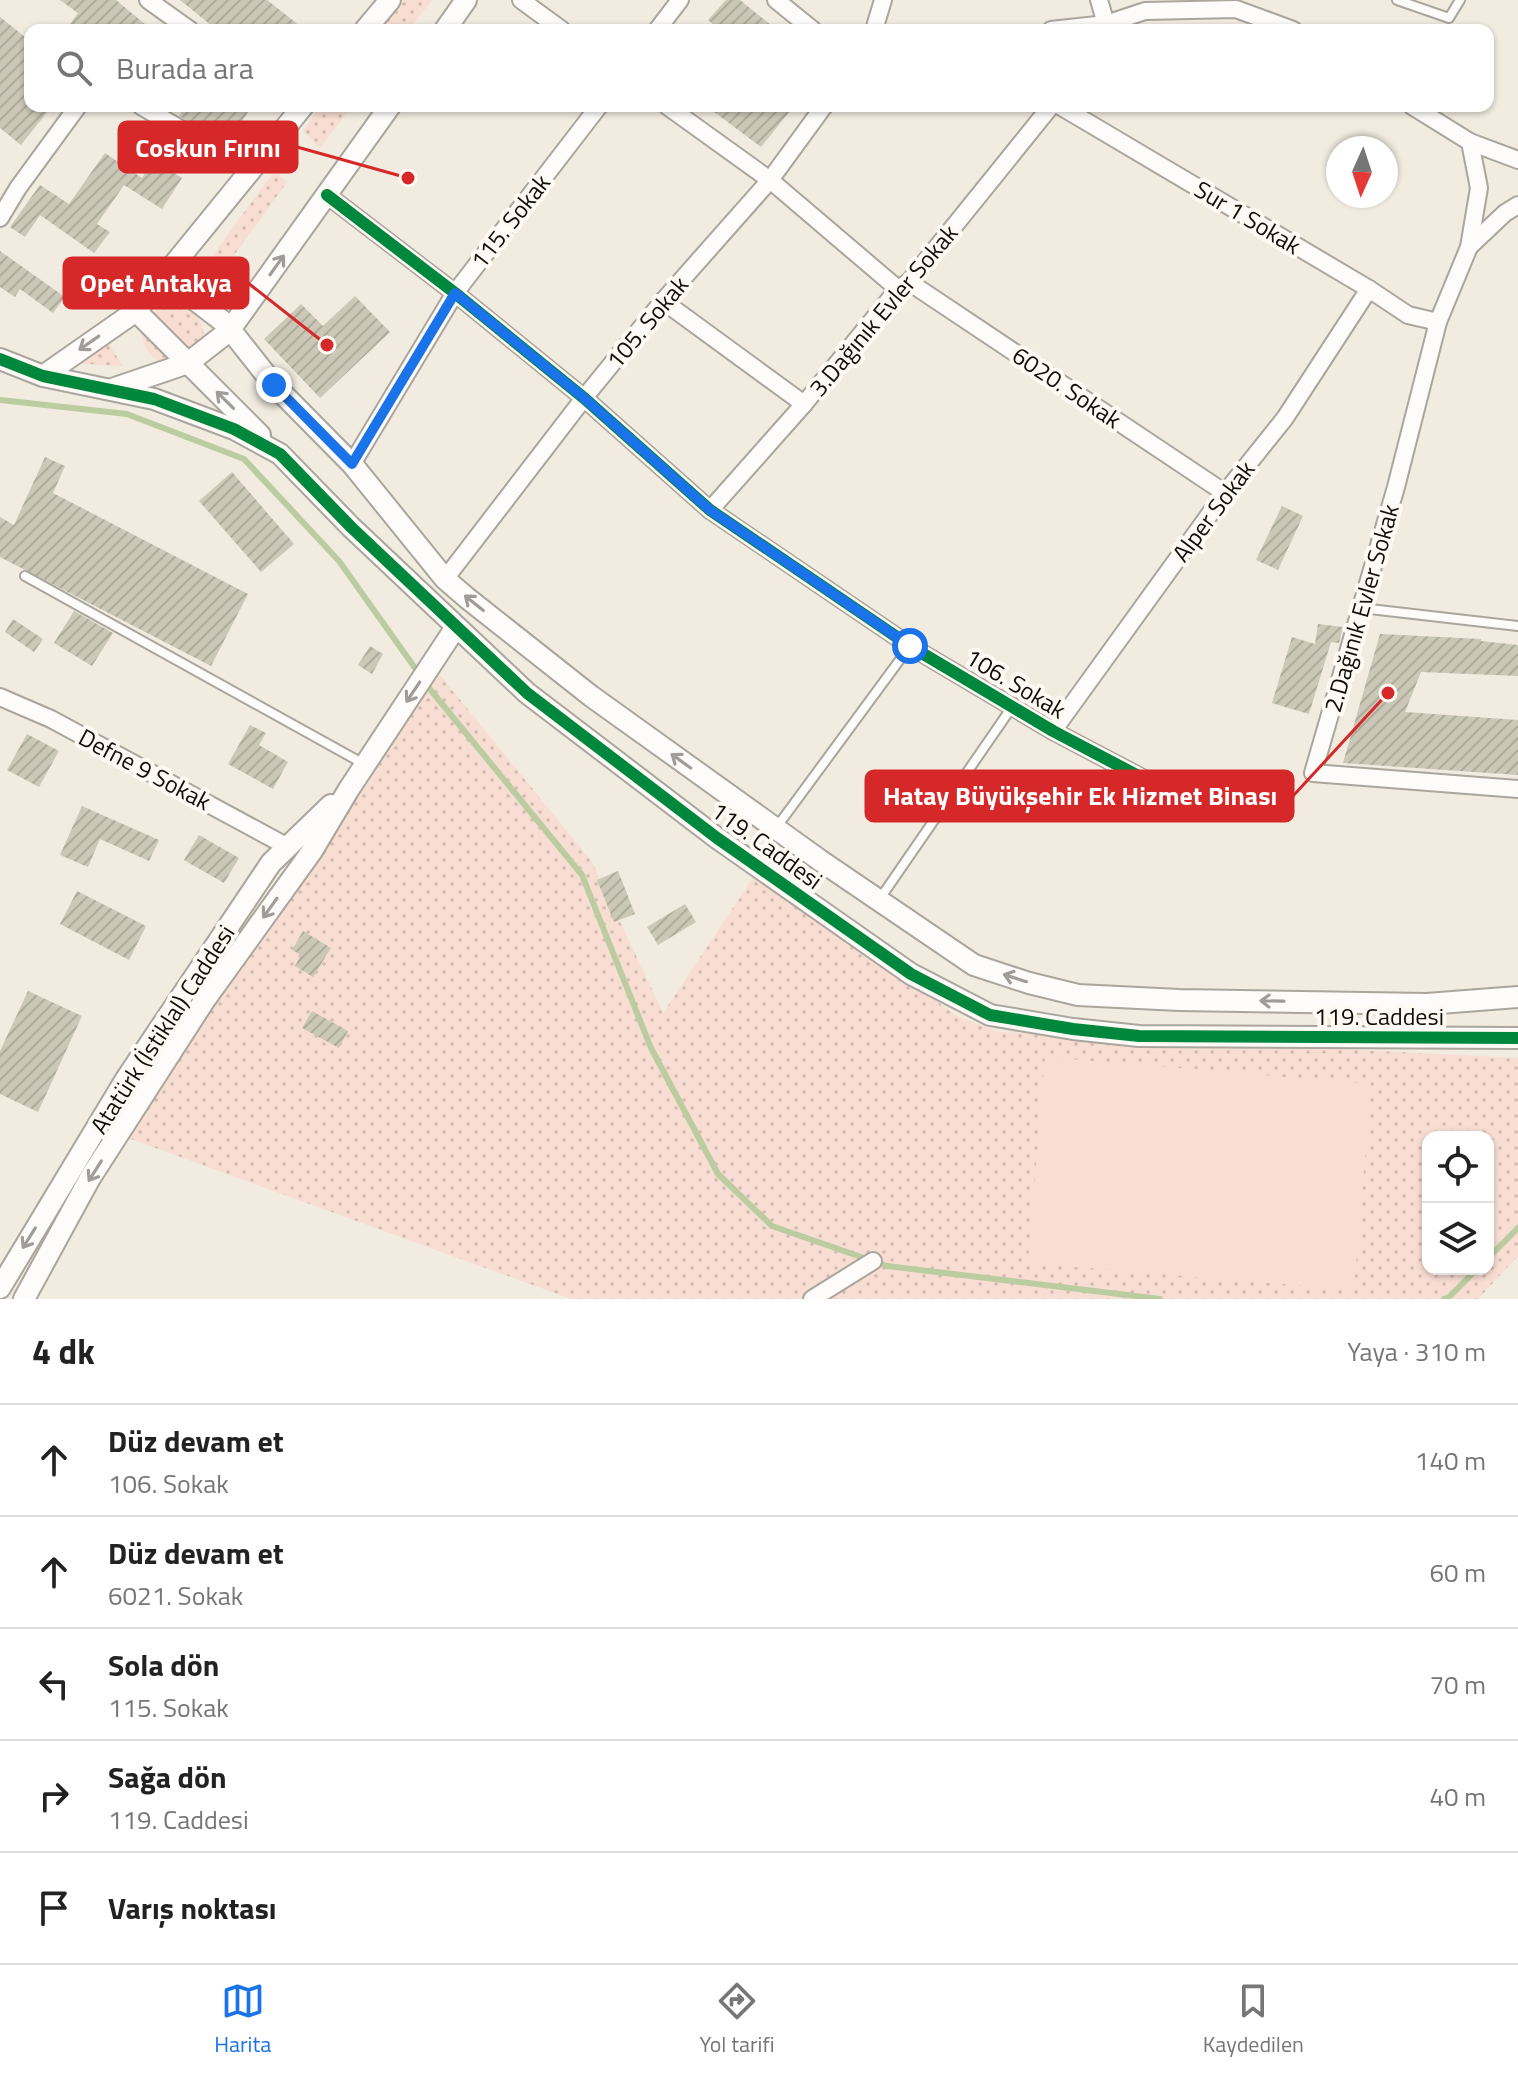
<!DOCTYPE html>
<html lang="tr">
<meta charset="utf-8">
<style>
body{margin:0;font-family:"Titillium Web",sans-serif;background:#f6f6f6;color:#222}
.controls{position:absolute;right:24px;bottom:24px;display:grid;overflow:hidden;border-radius:16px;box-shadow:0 2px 6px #0004}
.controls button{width:72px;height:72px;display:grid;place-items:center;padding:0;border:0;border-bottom:2px solid #e0e0e0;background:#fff;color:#222;font:40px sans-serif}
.compass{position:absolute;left:1326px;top:136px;width:72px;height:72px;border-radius:50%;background:#fff;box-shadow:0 2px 6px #0004;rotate:183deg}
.stop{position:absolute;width:24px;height:24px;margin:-18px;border:6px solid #1a73e8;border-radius:50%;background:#fff}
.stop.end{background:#1a73e8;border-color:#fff;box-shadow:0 2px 8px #0008}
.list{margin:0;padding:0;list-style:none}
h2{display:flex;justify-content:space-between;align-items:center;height:104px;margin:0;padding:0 32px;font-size:34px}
h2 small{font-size:26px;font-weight:400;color:#767676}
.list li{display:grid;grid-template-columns:52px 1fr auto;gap:24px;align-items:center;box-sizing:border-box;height:112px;padding:0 32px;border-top:2px solid #e0e0e0}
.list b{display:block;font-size:30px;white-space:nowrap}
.list p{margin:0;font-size:26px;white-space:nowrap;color:#767676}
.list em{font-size:26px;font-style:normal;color:#767676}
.icon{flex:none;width:44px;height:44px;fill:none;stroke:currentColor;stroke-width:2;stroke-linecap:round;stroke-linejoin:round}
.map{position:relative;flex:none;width:1518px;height:1299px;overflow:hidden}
.search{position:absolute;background:#fff;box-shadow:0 2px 6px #0004;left:24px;right:24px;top:24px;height:88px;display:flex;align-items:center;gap:20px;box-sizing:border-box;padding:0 28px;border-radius:16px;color:#767676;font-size:30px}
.sheet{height:664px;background:#fff}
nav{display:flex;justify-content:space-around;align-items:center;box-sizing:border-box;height:112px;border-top:2px solid #e0e0e0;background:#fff;font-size:22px;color:#767676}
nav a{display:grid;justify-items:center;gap:4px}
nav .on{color:#1a73e8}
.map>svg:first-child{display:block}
.grass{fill:url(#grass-dots);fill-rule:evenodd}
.garden{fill:#f8ddd2}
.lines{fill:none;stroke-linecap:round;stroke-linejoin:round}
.stream{stroke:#bacca0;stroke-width:6}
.building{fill:url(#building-hatch)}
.service-casing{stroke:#aaa59d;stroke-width:12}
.minor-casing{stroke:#aaa59d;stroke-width:20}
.tertiary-casing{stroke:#aaa59d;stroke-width:24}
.service{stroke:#fdfcfa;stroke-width:8}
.minor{stroke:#fdfcfa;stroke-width:16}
.tertiary{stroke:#fdfcfa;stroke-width:20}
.cycleway-casing{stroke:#fefaf3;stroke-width:17}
.cycleway{stroke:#00873e;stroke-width:12}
.oneway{stroke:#9f9d99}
.route{stroke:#1a73e8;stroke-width:10}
.labels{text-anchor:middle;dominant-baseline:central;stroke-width:8;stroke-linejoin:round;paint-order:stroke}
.street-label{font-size:24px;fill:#110e08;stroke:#fefaf3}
.leader{fill:none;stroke:#d62828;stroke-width:3}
.callout-dot{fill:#d62828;stroke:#fefaf3;stroke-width:3}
.callout{fill:#d62828;stroke:#d62828;stroke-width:3}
.callout-label{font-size:26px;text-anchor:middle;font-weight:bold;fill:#fff}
</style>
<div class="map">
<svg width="1518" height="1299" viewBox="0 0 1518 1299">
<defs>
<pattern id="grass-dots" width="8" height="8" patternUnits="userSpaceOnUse" patternTransform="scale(2)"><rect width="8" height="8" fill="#f8ddd2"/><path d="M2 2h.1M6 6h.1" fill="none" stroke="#d4bcb3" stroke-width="1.8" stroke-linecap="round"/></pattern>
<pattern id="building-hatch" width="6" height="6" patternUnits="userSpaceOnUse" patternTransform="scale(2)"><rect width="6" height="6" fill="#cbc8b7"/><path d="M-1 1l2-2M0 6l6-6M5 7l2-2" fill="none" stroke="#adab9c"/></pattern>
</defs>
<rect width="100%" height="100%" fill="#f1ebe0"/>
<!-- grass -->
<g class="grass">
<polygon points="401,0 432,0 409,30 378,30"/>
<polygon points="321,106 352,106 320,148 303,131"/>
<polygon points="275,170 287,182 214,283 202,270"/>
<path d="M177 304C196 310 204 321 204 341L164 364C129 348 139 306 177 304Z"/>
<polygon points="109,334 111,348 123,366 71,363 55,354"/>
<path d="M435 669 592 862 663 1013 756 873 959 1017 999 1032 1518 1058V1256L1478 1299H571L117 1134ZM1428 1137H1488V1269H1428Z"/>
</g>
<!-- garden -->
<polygon class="garden" points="1045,1057 1371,1084 1354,1290 1028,1263"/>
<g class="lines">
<!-- stream -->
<g class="stream">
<polyline points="0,400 127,414 244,459 339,561 415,668"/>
<polyline points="429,688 582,875 651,1048 718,1174 772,1226 887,1266 1160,1299"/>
<polyline points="1488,1258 1518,1228"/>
<polyline points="1444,1299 1448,1298 1477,1269"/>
</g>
</g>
<!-- building -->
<g class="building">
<polygon points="60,0 116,0 152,30 66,30 78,13"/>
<polygon points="180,0 267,0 305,30 217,30"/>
<polygon points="726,0 740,0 777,30 720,30 708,20"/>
<polygon points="0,17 30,41 30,106 52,106 21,145 0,128"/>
<polygon points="186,106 252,106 227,144 179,116"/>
<polygon points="706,106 794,106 761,147"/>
<polygon points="105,153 142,178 154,160 182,178 162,209 124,185 97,224 110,232 94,253 40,215 25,237 10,227 40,185 69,204"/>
<polygon points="0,251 65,297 53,313 20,289 15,297 0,287"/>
<polygon points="355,296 390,332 320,398 264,339 301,304 323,326"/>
<polygon points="45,457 65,466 53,493 248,594 211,666 0,557 0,517 14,525"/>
<polygon points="232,472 294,544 261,572 199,501"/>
<polygon points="1282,506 1303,516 1278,570 1256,560"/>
<polygon points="74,611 113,633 92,666 54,643"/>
<polygon points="13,619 43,639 34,652 5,632"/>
<polygon points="1318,624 1343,627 1339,643 1331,642 1309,714 1272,703 1292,637 1315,644"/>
<polygon points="1380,634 1481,639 1481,641 1518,645 1518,676 1421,672 1405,712 1518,720 1518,775 1343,763"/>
<polygon points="370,646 383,654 372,674 358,665"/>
<polygon points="250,725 266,733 259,745 288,762 273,789 228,764"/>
<polygon points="27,734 59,751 39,787 7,770"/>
<polygon points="82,806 159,840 149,861 100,839 88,867 60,855"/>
<polygon points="199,835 239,858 224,883 184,860"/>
<polygon points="618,871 635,914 614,922 597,880"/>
<polygon points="77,891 146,926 129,960 60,924"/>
<polygon points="685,904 696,922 658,945 647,927"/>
<polygon points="303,931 331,948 313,977 295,966 301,955 292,950"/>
<polygon points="28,991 82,1016 38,1112 0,1094 0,1051"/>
<polygon points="312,1011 348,1031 339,1048 302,1028"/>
</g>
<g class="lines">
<defs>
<g id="service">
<polyline points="1397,0 1449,18 1460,0"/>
<polyline points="25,576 364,764"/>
<polyline points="1361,608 1518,626"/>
<polyline points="776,828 910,646"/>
<polyline points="879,900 1012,707"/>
</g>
<g id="minor">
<polyline points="148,0 190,30"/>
<polyline points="521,0 562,30"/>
<polyline points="776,0 813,30"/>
<polyline points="1099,0 1106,24 1103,30"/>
<polyline points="657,30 680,0"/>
<polyline points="874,30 883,0"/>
<polyline points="1051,30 1106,24 1145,11 1236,9 1293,30"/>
<polyline points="141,106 251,170"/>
<polyline points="667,106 770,180 898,289"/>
<polyline points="1060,106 1369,289 1408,315 1438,322"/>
<polyline points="1412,106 1470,142 1518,160"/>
<polyline points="1470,142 1479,188 1469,247 1438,322 1396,487 1313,773 1518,789"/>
<polyline points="327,195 455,293 584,398 710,510 910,646 1053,731 1167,791"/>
<polyline points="0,218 18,188 78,106"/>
<polyline points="1469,247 1505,213 1518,205"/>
<polyline points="909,282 1225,493"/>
<polyline points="663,301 804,404"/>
<polyline points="352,464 455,293 599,106"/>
<polyline points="710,510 804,404 898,289 909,282 1051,106"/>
<polyline points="445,579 584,398 663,301 770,180 824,106"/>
<polyline points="0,697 51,719 288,847"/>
<polyline points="1053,731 1225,493 1285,418 1369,289"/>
<polyline points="812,1299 873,1261"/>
</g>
<g id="tertiary">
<polyline points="365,30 390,0"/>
<polyline points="445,30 466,0"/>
<polyline points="164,276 225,323 274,385 352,464 445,579 467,598 591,696 821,861 974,965 1029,983 1078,995 1179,1000 1427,1004 1518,997"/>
<polyline points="136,311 260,435"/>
<polyline points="0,359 43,376 154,399 234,429 280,454 351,527 527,693 717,838 911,974 990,1015 1073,1029 1139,1036 1518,1038"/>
<polyline points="43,376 136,311 303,106"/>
<polyline points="112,389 188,363 229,331 390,106"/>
<polyline points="0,1288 126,1079 271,863 331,805"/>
<polyline points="24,1299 90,1178 204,1001 312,851 349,789 456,627"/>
</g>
</defs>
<!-- service casing -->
<use href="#service" class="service-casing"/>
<!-- minor casing -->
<use href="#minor" class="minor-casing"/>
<!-- tertiary casing -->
<use href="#tertiary" class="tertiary-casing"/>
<!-- service -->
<use href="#service" class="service"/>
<!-- minor -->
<use href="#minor" class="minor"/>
<!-- tertiary -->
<use href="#tertiary" class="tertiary"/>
<defs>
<g id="cycleway">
<polyline points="327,195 455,293 584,398 710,510 910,646 1053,731 1167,791"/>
<polyline points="0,359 43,376 154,399 234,429 280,454 351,527 527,693 717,838 911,974 990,1015 1073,1029 1139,1036 1518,1038"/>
</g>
</defs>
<!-- cycleway casing -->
<use href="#cycleway" class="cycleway-casing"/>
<!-- cycleway -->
<use href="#cycleway" class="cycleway"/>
</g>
<!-- one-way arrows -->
<defs><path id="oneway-shaft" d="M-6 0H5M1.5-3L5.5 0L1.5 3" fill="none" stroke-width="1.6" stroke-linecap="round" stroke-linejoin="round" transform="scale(2)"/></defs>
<g class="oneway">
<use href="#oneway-shaft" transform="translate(277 265) rotate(-54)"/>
<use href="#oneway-shaft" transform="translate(89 343) rotate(145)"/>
<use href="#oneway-shaft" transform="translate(225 400) rotate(-135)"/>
<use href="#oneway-shaft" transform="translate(474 603) rotate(-141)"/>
<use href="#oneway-shaft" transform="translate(413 692) rotate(124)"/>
<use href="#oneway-shaft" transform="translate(681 761) rotate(-144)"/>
<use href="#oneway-shaft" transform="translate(270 908) rotate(126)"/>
<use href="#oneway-shaft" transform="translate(1015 978) rotate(-162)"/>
<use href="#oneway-shaft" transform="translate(1272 1001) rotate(-179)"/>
<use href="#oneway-shaft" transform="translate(95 1171) rotate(122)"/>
<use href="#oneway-shaft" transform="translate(29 1238) rotate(122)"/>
</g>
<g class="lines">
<!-- route -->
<polyline class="route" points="274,385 352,464 455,293 584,398 710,510 910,646"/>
</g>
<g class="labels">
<!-- street labels -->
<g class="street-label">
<text transform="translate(1248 217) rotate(31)">Sur 1 Sokak</text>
<text transform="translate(510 221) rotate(-52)">115. Sokak</text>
<text transform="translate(883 310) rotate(-50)">3.Dağınık Evler Sokak</text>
<text transform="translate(647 322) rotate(-50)">105. Sokak</text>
<text transform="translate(1067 387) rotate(34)">6020. Sokak</text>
<text transform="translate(1213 511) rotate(-53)">Alper Sokak</text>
<text transform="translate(1361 608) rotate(-74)">2.Dağınık Evler Sokak</text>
<text transform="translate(1016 683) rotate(31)">106. Sokak</text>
<text transform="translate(145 769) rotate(28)">Defne 9 Sokak</text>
<text transform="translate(767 845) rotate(36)">119. Caddesi</text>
<text x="1379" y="1016">119. Caddesi</text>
<text transform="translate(162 1029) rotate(-57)">Atatürk (İstiklal) Caddesi</text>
</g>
</g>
<!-- callouts -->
<path class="leader" d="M408 178L297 147M327 345L248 283M1388 693L1293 796"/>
<g class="callout-dot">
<circle cx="408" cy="178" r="8"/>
<circle cx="327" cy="345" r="8"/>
<circle cx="1388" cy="693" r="8"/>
</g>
<g class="callout">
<rect x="119" y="122" width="178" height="50" rx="8"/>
<rect x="64" y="258" width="184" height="50" rx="8"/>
<rect x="866" y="771" width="427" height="50" rx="8"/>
</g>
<g class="callout-label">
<text x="208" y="157">Coskun Fırını</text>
<text x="156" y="292">Opet Antakya</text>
<text x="1080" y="805">Hatay Büyükşehir Ek Hizmet Binası</text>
</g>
</svg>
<div class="controls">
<button><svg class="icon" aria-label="locate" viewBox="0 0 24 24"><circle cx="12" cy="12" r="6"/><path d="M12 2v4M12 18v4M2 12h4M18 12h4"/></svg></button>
<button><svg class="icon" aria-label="layers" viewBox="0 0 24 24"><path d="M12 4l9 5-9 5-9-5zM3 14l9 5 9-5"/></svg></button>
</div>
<svg class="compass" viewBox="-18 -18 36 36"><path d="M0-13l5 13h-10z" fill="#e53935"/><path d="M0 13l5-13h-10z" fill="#767676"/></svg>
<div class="stop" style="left:910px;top:646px"></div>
<div class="stop end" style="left:274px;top:385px"></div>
<div class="search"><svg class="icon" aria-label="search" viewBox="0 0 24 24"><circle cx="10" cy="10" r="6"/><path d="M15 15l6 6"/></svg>Burada ara</div>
</div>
<section class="sheet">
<h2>4 dk<small>Yaya · 310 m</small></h2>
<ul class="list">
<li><svg class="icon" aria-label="ahead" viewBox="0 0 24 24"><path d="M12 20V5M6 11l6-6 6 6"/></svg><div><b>Düz devam et</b><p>106. Sokak</p></div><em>140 m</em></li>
<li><svg class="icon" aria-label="ahead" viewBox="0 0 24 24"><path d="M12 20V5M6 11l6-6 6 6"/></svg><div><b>Düz devam et</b><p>6021. Sokak</p></div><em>60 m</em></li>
<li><svg class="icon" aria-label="left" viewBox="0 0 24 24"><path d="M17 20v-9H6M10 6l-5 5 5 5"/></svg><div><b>Sola dön</b><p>115. Sokak</p></div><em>70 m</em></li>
<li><svg class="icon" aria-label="right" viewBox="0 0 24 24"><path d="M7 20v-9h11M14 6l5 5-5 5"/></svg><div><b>Sağa dön</b><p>119. Caddesi</p></div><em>40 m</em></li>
<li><svg class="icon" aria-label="arrive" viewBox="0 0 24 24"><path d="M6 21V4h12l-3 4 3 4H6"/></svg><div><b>Varış noktası</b></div></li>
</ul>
</section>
<nav>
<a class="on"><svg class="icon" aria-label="map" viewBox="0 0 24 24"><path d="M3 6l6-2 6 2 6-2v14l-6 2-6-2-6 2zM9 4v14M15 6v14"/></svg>Harita</a>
<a><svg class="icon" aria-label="directions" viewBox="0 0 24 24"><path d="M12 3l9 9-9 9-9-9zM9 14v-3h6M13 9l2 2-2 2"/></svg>Yol tarifi</a>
<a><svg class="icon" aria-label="saved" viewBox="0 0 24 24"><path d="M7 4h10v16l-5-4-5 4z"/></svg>Kaydedilen</a>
</nav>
